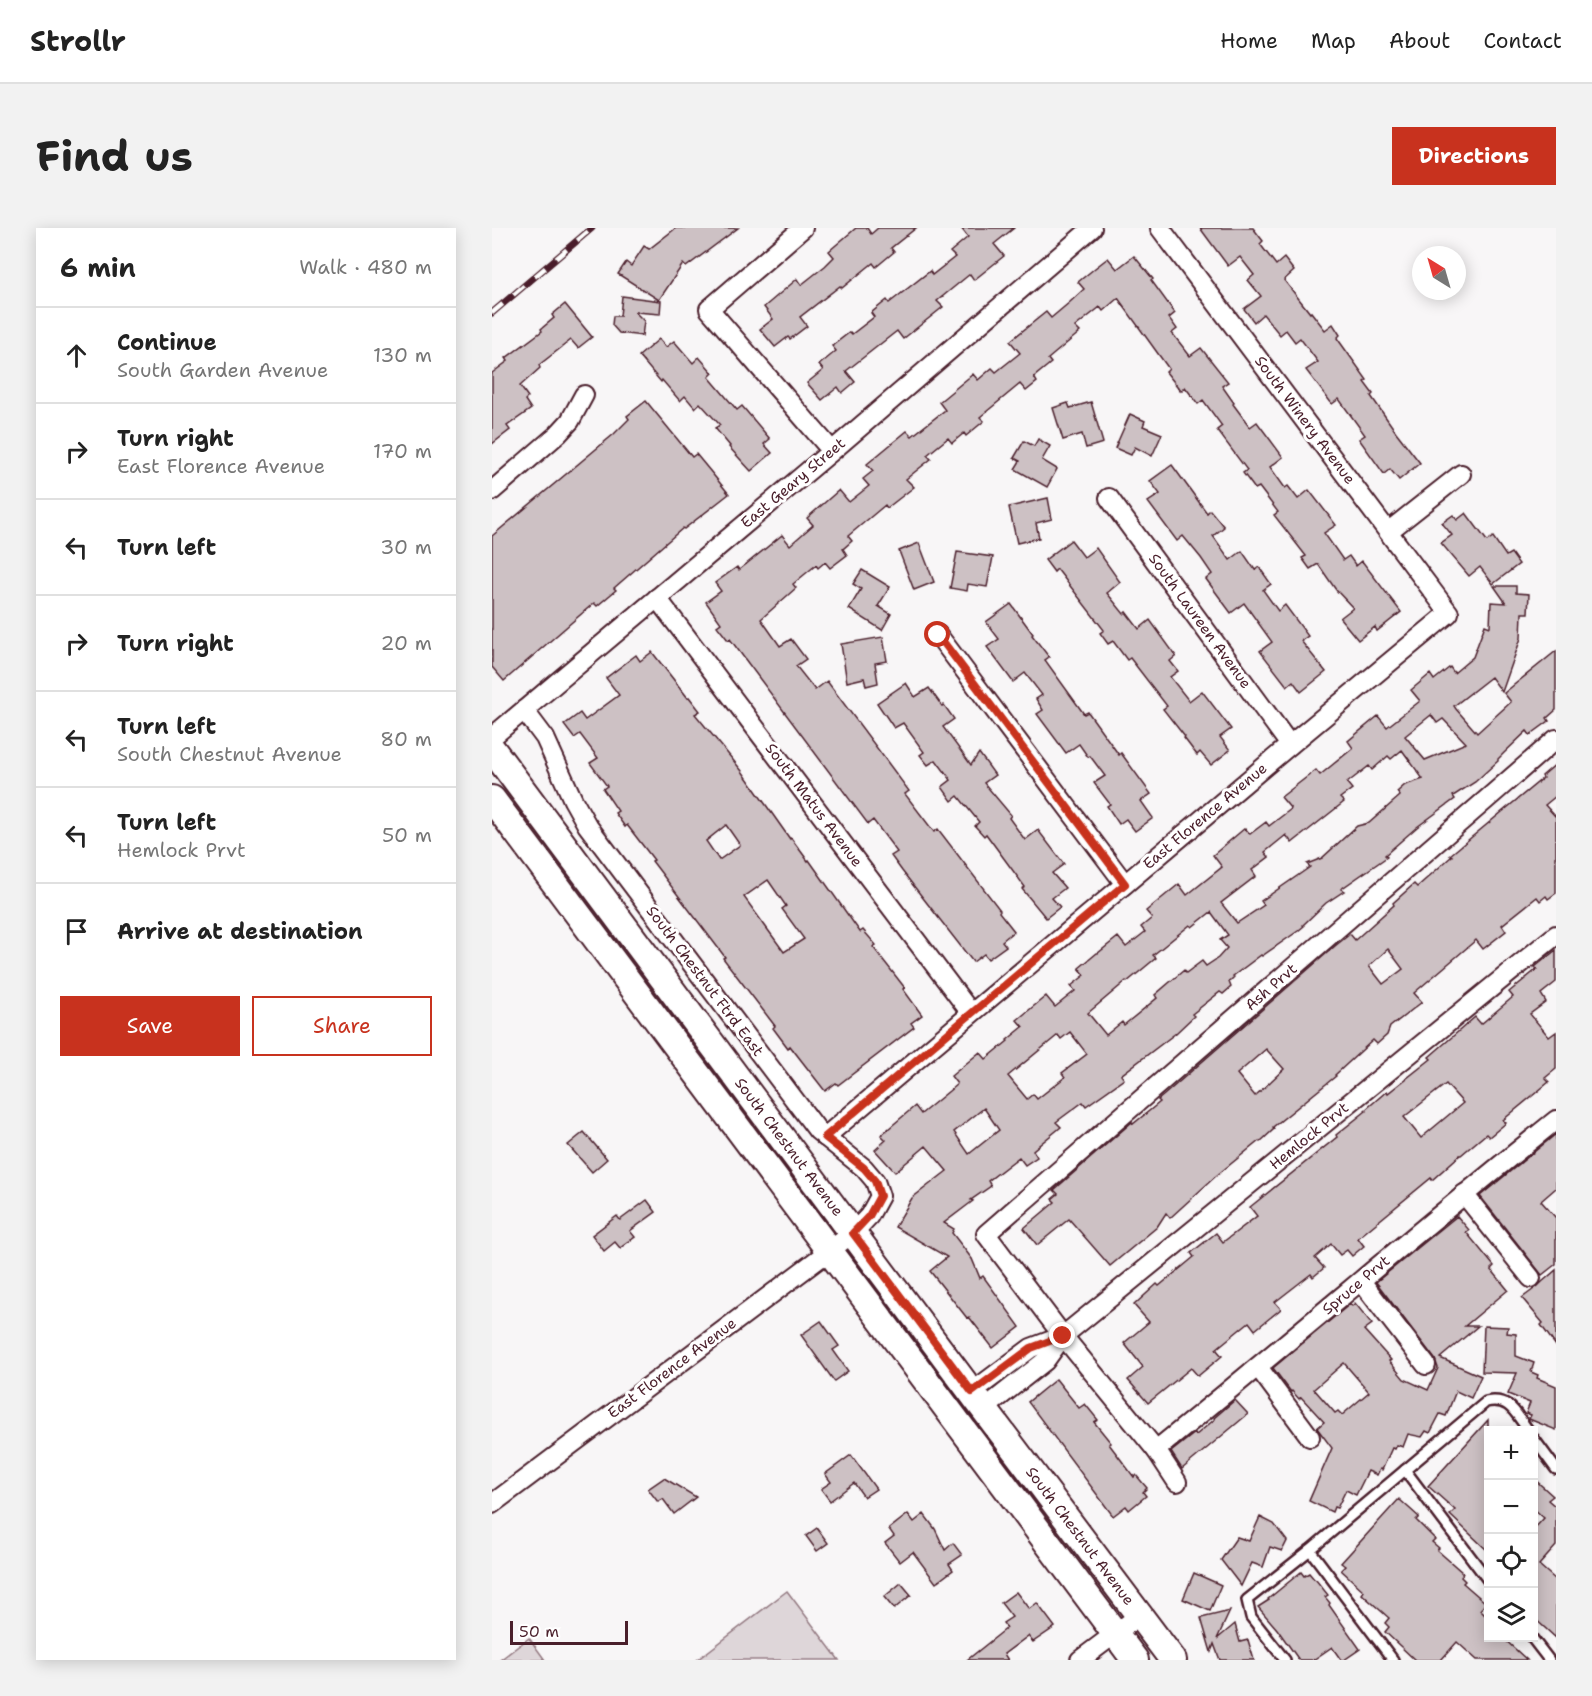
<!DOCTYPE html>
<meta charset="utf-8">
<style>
body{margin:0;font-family:"Shantell Sans",sans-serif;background:#f2f2f2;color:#222}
.controls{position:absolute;right:18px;bottom:18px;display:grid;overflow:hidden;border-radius:0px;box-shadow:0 3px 15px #0003}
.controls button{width:54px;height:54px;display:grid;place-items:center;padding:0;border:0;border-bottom:2px solid #e0e0e0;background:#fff;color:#222;font:30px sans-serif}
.compass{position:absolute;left:920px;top:18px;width:54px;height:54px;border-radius:50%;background:#fff;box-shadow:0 3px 15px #0003;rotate:323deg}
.scale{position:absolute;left:18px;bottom:15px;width:118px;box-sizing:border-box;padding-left:6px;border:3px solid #4a1f2b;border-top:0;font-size:16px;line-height:21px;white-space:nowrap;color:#4a1f2b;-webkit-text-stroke:4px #fff;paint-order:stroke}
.stop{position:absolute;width:18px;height:18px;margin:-14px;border:4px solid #c8321e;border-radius:50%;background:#fff}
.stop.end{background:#c8321e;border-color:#fff;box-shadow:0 2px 6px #0008}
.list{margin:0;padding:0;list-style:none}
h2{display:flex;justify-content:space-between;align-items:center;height:78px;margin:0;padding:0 24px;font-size:26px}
h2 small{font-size:20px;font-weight:400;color:#767676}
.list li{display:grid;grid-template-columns:39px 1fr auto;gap:18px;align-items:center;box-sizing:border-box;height:96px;padding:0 24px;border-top:2px solid #e0e0e0}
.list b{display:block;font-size:22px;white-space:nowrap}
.list p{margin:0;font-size:20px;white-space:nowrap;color:#767676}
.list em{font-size:20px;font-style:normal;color:#767676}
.actions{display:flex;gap:12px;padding:18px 24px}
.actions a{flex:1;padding:14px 0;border:2px solid #c8321e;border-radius:0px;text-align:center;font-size:21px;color:#c8321e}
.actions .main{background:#c8321e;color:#fff}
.icon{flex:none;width:33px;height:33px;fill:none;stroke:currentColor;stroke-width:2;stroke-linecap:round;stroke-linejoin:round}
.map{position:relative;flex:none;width:1064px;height:1432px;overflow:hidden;border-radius:0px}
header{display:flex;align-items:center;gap:36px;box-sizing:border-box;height:84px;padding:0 30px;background:#fff;border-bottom:2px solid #e0e0e0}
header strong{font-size:28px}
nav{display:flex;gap:33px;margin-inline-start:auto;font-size:21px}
.intro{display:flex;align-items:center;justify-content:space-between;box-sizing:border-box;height:144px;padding:0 36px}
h1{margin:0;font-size:42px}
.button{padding:15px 27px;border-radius:0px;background:#c8321e;color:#fff;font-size:21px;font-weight:700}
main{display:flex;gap:36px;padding:0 36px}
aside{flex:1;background:#fff;border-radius:0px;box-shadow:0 3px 15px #0003}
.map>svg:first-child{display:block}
.green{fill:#ded6d9;stroke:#947a82;stroke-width:1.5}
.building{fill:#cdc1c4;stroke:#4a1f2b;stroke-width:1.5;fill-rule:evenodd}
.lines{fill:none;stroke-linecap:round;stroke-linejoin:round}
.service-casing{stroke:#4a1f2b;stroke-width:14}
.minor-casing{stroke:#4a1f2b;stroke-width:22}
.secondary-casing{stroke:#4a1f2b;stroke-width:30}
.service{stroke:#fff;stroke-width:9}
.minor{stroke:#fff;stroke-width:18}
.secondary{stroke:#fff;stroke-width:26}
.rail-casing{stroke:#4a1f2b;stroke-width:7}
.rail{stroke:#fff;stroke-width:4.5;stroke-dasharray:14;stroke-linecap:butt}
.route{stroke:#c8321e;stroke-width:8}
.labels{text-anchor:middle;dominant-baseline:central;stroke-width:6;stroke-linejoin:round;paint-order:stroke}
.street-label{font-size:15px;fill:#4a1f2b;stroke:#fff}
</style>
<header>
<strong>Strollr</strong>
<nav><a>Home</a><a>Map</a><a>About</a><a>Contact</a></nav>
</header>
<div class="intro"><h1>Find us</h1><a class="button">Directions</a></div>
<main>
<aside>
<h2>6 min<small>Walk · 480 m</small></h2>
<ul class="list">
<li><svg class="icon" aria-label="ahead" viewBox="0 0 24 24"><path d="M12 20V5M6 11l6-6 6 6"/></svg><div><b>Continue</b><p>South Garden Avenue</p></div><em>130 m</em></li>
<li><svg class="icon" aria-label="right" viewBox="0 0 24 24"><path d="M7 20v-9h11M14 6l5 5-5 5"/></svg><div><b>Turn right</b><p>East Florence Avenue</p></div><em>170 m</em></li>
<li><svg class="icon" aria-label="left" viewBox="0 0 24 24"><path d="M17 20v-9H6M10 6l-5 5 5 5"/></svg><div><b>Turn left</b></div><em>30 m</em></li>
<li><svg class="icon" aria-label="right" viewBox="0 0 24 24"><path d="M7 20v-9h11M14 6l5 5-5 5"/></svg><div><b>Turn right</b></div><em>20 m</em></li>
<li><svg class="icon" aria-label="left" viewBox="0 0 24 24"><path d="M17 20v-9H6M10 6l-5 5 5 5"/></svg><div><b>Turn left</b><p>South Chestnut Avenue</p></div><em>80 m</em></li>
<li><svg class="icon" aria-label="left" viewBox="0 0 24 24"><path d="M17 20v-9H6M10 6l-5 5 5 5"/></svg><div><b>Turn left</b><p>Hemlock Prvt</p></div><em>50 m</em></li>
<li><svg class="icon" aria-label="arrive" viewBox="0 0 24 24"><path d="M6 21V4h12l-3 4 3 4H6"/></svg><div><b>Arrive at destination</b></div></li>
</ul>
<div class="actions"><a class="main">Save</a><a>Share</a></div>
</aside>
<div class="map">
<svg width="1064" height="1432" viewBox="0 0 1064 1432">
<rect width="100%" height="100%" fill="#f8f6f7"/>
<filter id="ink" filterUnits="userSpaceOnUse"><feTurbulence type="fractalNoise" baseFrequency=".0167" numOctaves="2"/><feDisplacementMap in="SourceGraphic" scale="12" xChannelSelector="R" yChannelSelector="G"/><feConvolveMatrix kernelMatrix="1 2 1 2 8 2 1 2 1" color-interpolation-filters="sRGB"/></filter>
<g filter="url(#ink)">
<!-- green -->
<g class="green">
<polygon points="295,1363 347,1432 205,1432"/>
<polygon points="37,1410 53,1432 8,1432"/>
</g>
<!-- building -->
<g class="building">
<polygon points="184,0 246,0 194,39 191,36 167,72 126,46 134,34 139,38 152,18 157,21"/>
<polygon points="364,0 375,0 379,6 386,0 424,0 399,20 402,24 384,39 381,35 350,60 348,58 308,89 315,98 298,111 296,109 283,119 268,101 281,91 272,79 305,51 309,57 333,38 342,29 337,23"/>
<polygon points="469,0 522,0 502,16 512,28 482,52 478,46 445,73 451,79 411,111 405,103 354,143 363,154 350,165 346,159 330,172 315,155 331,142 327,137 344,123 340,118 358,104 360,106 382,89 379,85 395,72 397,75 438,43 440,47 463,29 458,24 476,9"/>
<polygon points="708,0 761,0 771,13 768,16 784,37 792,30 802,43 792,52 818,85 819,84 833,102 841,96 848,107 845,110 875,152 872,154 881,166 879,168 904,204 928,235 907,252 898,241 892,246 867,211 873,207 847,171 840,176 814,142 826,134 808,110 803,114 794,102 788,107 771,86 762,94 752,81 769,68 756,52 762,47 748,29 736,38"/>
<polygon points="642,28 661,51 659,52 683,85 677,90 685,101 680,105 698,128 709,120 736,154 730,158 742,175 741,176 758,199 765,194 791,229 778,239 793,260 796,258 806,271 817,262 844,297 832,305 851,332 857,328 864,338 870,333 909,384 885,403 883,399 866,412 848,390 861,380 844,362 826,336 818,341 810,330 814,328 782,287 786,284 767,259 763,261 751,245 755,242 725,202 730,198 711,172 706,176 693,159 689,163 674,144 677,141 626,70 611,83 608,79 583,99 588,104 556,131 559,135 542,149 545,154 534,163 528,156 488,189 492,193 474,208 472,205 460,215 456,210 435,227 439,231 414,251 422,259 395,280 393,277 356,308 360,313 351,321 355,327 338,340 333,334 326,340 324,337 301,356 304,360 269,391 288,418 299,411 314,431 304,438 323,462 335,453 417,563 413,566 442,604 446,601 508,682 507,684 522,703 510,713 514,718 496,731 492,726 481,734 410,643 399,628 405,624 381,592 376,596 238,411 236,412 225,398 229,395 214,374 229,363 223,355 245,339 247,342 290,307 298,317 321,297 315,290 347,262 357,274 377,258 371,251 381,243 375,236 415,203 420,208 453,182 447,174 481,146 486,152 500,140 504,144 528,125 518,113 554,84 559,90 578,74 592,61 586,54 603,40 616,30 625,41"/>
<polygon points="130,68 169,73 168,86 143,84 152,93 150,108 127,105 120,97 121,88 128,88"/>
<polygon points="73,76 100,109 86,120 79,112 47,137 48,140 28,158 36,169 33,172 39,181 15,198 18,202 0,216 0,145 16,133 14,130 50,103 49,101 62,90 60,87"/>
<polygon points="167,111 174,119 182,113 201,135 207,129 221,145 217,149 245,182 250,178 278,211 272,216 280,225 259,243 237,219 238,218 223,200 228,197 208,175 203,180 193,168 188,173 170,152 169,154 147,128"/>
<polygon points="154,173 200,229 204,226 237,266 192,301 191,300 122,360 124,362 105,378 102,375 12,453 0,439 0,308 122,206 137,191 135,188"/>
<polygon points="599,174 611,215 594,220 590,206 571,212 561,180 576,175 578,180"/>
<polygon points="638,186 653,193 651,198 670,206 660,228 643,219 639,227 623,220"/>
<polygon points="546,211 558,218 550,232 565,241 555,259 523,241 528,233 522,230 532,213 542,218"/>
<polygon points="680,237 715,285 718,282 732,299 721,308 738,332 750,323 763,342 767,339 779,356 771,362 786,383 793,377 816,408 809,413 834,444 809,464 801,453 795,458 768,423 780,414 752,375 739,385 714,351 720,346 709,330 691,308 685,313 656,274 668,266 658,253"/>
<polygon points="556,270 560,291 544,295 547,310 525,315 517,279"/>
<polygon points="974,285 995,313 1001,309 1014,328 1019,325 1027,336 1001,356 988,339 977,348 949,315 960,307 950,295 961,287 965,292"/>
<polygon points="579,312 592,329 604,320 628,354 615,365 632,386 634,384 647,401 658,392 684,428 678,433 686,443 678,449 697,473 710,463 739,501 728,509 738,522 719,537 708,524 705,527 692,510 693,509 671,481 675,478 638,430 635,432 621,413 616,416 608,405 612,402 565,341 562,344 553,332"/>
<polygon points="427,315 442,354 422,362 407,323"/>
<polygon points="465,324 501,329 495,359 476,356 475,363 458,360"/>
<polygon points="370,342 398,359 386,378 399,386 390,402 357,381 369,361 361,356"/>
<path d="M1002 358H1024V365L1037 366 1036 385H1030L1029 410 1010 464 999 449 962 478 964 481 985 505 1019 474 1012 465 1064 423V482L1055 490 1057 493 1038 507 1035 503 1012 525 1006 531V533L983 554 961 568 963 571 925 599 893 627 895 629 849 661 852 663 834 675 811 697 812 698 806 703 770 728 769 727 741 748 742 749 737 754 739 759 731 766 728 764 700 786 702 788 684 805 629 847 632 851 594 878 591 874 564 894 569 899 541 922 545 929 533 937 527 929 496 953 499 958 479 972 481 973 452 995 462 1001 460 1005 480 1031 488 1050 491 1048 528 1099 501 1120 477 1089 475 1090 438 1043 455 1029 403 999 420 970 455 943 434 918 403 944 383 922 394 912 389 907 423 878 429 886 457 863 465 856 459 848 488 824 494 831 516 813 515 812 531 799 525 792 554 768 563 779 583 763 579 758 593 747 587 740 605 725H606L626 709 634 719 653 704 649 699 660 690 654 683 687 656 695 667 730 639 721 627 753 600 758 606 774 594 777 598 799 581 789 569 824 542 828 547 861 520 856 513 886 488 895 499 928 473 919 462 938 446 942 452 958 439 962 445 981 429 993 397 998 399 999 374 1014 375ZM939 487 945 495 951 491 974 515 933 532 913 508ZM910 522 931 551 913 557 905 564 908 568 877 595 865 598 830 630 815 636 818 639 769 673 772 677 745 695 729 675 764 648 760 642 777 629 773 624 794 607 800 615 852 574 848 570 860 561 855 555 877 538 880 542 896 528 899 531ZM719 684 736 707 728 712 735 720 726 730 714 738 710 733 694 745 692 742 663 767 665 770 632 797 630 794 614 807 596 785 634 753 635 754 664 730 661 727 698 697 700 699ZM578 804 595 826 570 845 573 849 545 871 541 866 535 871 516 848 566 807 569 811ZM492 880 507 902 477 926 462 904Z"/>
<polygon points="519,376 541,406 540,407 557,429 553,432 592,486 596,484 627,527 629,525 659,566 649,573 661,590 643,603 634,591 627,596 615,578 618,576 602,555 613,548 598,528 596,529 587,516 574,525 545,486 551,482 544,471 550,467 533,445 521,454 495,419 507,411 494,394"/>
<polygon points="391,409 395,433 383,435 386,455 374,458 372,450 355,454 349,416"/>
<path d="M160 424 196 470 197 469 208 483 203 486 250 543 298 611 299 610 316 633 317 632 368 704 371 702 384 717 381 719 413 760 411 761 430 787 419 795 422 799 346 857 344 855 333 863 298 818 296 820 281 800 283 798 231 730 233 729 160 633 162 632 135 597 133 599 123 585 126 583 111 561 115 558 98 535 106 530 88 506 82 510 72 497 88 485 93 492 127 467 114 450 144 427 148 433ZM234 597 248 617 227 632 214 613ZM276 652 294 678 290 681 312 711 292 724 252 669Z"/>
<polygon points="414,455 423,469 437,460 450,478 452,477 462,491 451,499 479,537 487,525 503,547 492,555 519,587 517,590 533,612 546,602 572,636 560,645 573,660 560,670 568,679 554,690 530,661 533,659 494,606 492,608 483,598 487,594 466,568 460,573 450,559 459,552 444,532 436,537 428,527 432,524 411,495 402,500 385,475"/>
<path d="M1064 536V568L1053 577 1064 589V665L1056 671 1054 668 1048 673 1045 669 1010 697 1014 703 991 721 984 712 922 765 930 774 898 799 895 807 885 816 881 812 843 847 844 848 781 899 782 901 768 914 767 913 724 948 678 990 674 985 665 999 618 1038 577 991 545 1017 532 1000 563 974 560 971 566 966 562 962 640 894 641 896 668 874 666 872 672 867 843 718 858 706 863 712 902 677 901 675 922 656 925 659 960 628 958 627 1051 550 1050 548ZM896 721 911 741 891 756 877 738ZM774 821 792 841 763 868 745 846Z"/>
<path d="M1064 722V754L1049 766 1054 774 1038 786 1057 809 1064 804V841L1053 850 1057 854 1011 892 1014 895 997 909 994 906 969 927H968L940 952 939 950 866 1010 872 1018 860 1028 855 1022 848 1027 839 1016 823 1030 832 1040 821 1049 819 1046 783 1074 789 1081 763 1102 757 1094 724 1121 730 1128 706 1148 699 1140 656 1175 636 1152 651 1139 632 1115 657 1094 642 1077 665 1056 667 1058 702 1029 699 1025 724 1005 731 1014 765 988 758 979 845 909 844 907 874 883 873 882 895 863 896 865 939 831 937 829 983 789 989 796 1021 769 1017 764 1045 741 1043 739ZM954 856 971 875 929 910 912 889Z"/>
<polygon points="92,904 115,931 100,944 76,917"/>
<polygon points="1064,906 1064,960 1049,973 1064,990 1064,1036 1050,1047 988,968"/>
<polygon points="155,972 164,984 138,1003 143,1009 128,1020 123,1014 112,1023 100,1007 125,988 128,992"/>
<path d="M965 988 977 1002 974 1004 1002 1038 999 1041 1016 1062 973 1098H986L948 1130 989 1148 979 1170 964 1163 954 1188 948 1186 938 1205 934 1203 930 1209 916 1206 911 1219 905 1217 903 1221 900 1220 890 1242 888 1241 885 1247 876 1243 864 1267 854 1262 845 1280 842 1279 840 1284 817 1273 840 1220 825 1200 832 1194 809 1169 807 1171 800 1163 799 1164 781 1140 858 1076 860 1078 863 1075 880 1096 872 1102 899 1132 897 1133 912 1151 936 1162 946 1140 943 1131 884 1054ZM852 1135 877 1164 850 1187 846 1183 843 1185 822 1161Z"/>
<polygon points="1064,1042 1064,1118 1049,1097 1051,1095 1030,1070 1046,1058 1050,1054"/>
<polygon points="329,1093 347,1118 341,1122 356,1143 342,1153 309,1107"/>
<polygon points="992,1098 1016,1099 1015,1105 1024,1106 1024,1128 1042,1135 1039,1144 1046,1147 1045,1150 1064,1158 1064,1202 1037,1191 1039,1187 1034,1185 1038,1175 1016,1166 1025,1145 990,1144"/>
<polygon points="564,1151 587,1180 593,1176 606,1192 602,1194 619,1215 617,1216 642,1249 644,1247 655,1260 651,1264 654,1268 637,1282 634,1278 621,1288 536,1174"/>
<polygon points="743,1172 756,1186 690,1241 679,1224 703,1205 704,1207 723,1191 722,1190"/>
<polygon points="996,1192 996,1323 958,1287 963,1282 936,1258"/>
<polygon points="359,1227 384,1261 372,1269 362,1255 338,1273 329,1261 339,1254 333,1246"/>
<polygon points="172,1250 204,1269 182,1286 171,1271 166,1274 156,1261"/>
<polygon points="1041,1250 1061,1268 1056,1272 1063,1278 1064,1276 1064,1318 1047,1337 1064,1352 1064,1410 1041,1389 1041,1302 1052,1290 1041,1280"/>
<polygon points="907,1271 927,1289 924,1292 943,1311 940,1314 947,1320 945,1322 971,1345 969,1349 973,1353 971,1355 994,1375 988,1382 996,1390 996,1410 1011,1410 1035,1432 985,1432 965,1414 949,1432 923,1432 893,1404 897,1399 893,1395 897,1390 870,1366 872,1363 849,1342 853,1338 849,1335"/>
<polygon points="416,1286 422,1294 432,1286 443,1301 453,1322 461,1315 470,1327 457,1336 461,1342 444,1355 421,1324 408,1334 393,1315 402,1308 397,1301"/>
<polygon points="768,1289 782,1296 795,1313 790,1323 778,1319 771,1339 760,1335 749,1358 729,1332 745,1309 757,1313"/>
<polygon points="325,1300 336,1315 325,1323 314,1308"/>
<polygon points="809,1344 812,1348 817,1345 822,1351 824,1352 836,1367 833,1369 838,1375 837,1377 868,1421 852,1432 849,1432 840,1419 821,1432 807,1432 785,1401 766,1379 777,1372 776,1371"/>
<polygon points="702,1345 729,1357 718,1383 691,1371"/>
<polygon points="409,1355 419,1367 402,1381 392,1369"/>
<polygon points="524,1364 537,1381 545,1375 563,1399 541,1414 536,1408 512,1426 516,1432 475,1432 515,1400 511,1395 520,1389 509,1375"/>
<polygon points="738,1383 725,1411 743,1396 748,1414 756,1412 762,1432 728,1432 722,1416 719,1424 709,1390"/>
</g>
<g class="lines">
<defs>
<g id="service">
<polyline points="1042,1211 1064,1241"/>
<polyline points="913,1242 996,1352"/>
<polyline points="1040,1410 1057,1432"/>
<polyline points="793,1432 759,1389 755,1372 818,1322"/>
<path d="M901 1432 818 1322 994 1174C1018 1169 1023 1185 1036 1202"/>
</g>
<g id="minor">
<polyline points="311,0 217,81 340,223"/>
<polyline points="0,263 66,206 78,193 92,167"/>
<polyline points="617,270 798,517"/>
<polyline points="897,303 969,246"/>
<polyline points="165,370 479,785"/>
<polyline points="446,407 633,656"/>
<polyline points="0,509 340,223 600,0"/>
<polyline points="333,909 798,517 957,385 668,0"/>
<polyline points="972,966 1039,1050"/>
<polyline points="869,1053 934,1137"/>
<polyline points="766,1139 818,1209"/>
<polyline points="480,1164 539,1120 571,1108"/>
<polyline points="492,1181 553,1133 571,1108 1064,707"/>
<path d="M664 1222C798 1114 929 1000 1064 892"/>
<polyline points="685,1254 664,1222 571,1108 494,1006 1064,511"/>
<polyline points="0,1276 361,1005 377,988 388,968 383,953 372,940 326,903 95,597 81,572 53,510 32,482"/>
<polyline points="588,1432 648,1387"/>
</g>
<g id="secondary">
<polyline points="0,521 492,1181 681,1432"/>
<polyline points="0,571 643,1432"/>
</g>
</defs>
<!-- service casing -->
<use href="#service" class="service-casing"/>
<!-- minor casing -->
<use href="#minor" class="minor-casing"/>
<!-- secondary casing -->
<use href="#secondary" class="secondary-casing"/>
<!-- service -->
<use href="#service" class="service"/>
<!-- minor -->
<use href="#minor" class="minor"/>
<!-- secondary -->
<use href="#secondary" class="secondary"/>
<defs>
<polyline id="rail" points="0,85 100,0"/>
</defs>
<!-- rail casing -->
<use href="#rail" class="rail-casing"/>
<!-- rail -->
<use href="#rail" class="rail"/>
</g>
</g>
<g class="lines" filter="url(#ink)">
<!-- route -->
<polyline class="route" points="446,407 633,656 333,909 372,940 383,953 388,968 377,988 361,1005 480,1164 539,1120 571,1108"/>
</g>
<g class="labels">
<!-- street labels -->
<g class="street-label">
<text transform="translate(813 192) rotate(53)">South Winery Avenue</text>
<text transform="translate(301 255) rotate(-40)">East Geary Street</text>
<text transform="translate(708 393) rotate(54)">South Laureen Avenue</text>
<text transform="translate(322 577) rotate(53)">South Matus Avenue</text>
<text transform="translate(713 588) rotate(-40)">East Florence Avenue</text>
<text transform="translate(213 753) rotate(53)">South Chestnut Ftrd East</text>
<text transform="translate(779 759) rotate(-41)">Ash Prvt</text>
<text transform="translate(817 908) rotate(-39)">Hemlock Prvt</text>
<text transform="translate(297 919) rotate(53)">South Chestnut Avenue</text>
<text transform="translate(864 1057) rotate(-40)">Spruce Prvt</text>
<text transform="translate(180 1140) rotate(-37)">East Florence Avenue</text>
<text transform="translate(588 1308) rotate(53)">South Chestnut Avenue</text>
</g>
</g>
</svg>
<div class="controls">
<button>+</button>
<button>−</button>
<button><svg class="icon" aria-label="locate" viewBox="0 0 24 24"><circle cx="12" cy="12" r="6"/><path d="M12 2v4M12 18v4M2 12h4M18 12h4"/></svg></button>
<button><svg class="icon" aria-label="layers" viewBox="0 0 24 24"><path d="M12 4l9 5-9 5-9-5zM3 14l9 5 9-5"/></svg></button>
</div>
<svg class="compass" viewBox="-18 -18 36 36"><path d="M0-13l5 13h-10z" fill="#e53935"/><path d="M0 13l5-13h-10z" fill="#767676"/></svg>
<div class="scale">50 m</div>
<div class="stop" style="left:446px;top:407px"></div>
<div class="stop end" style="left:571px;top:1108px"></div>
</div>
</main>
